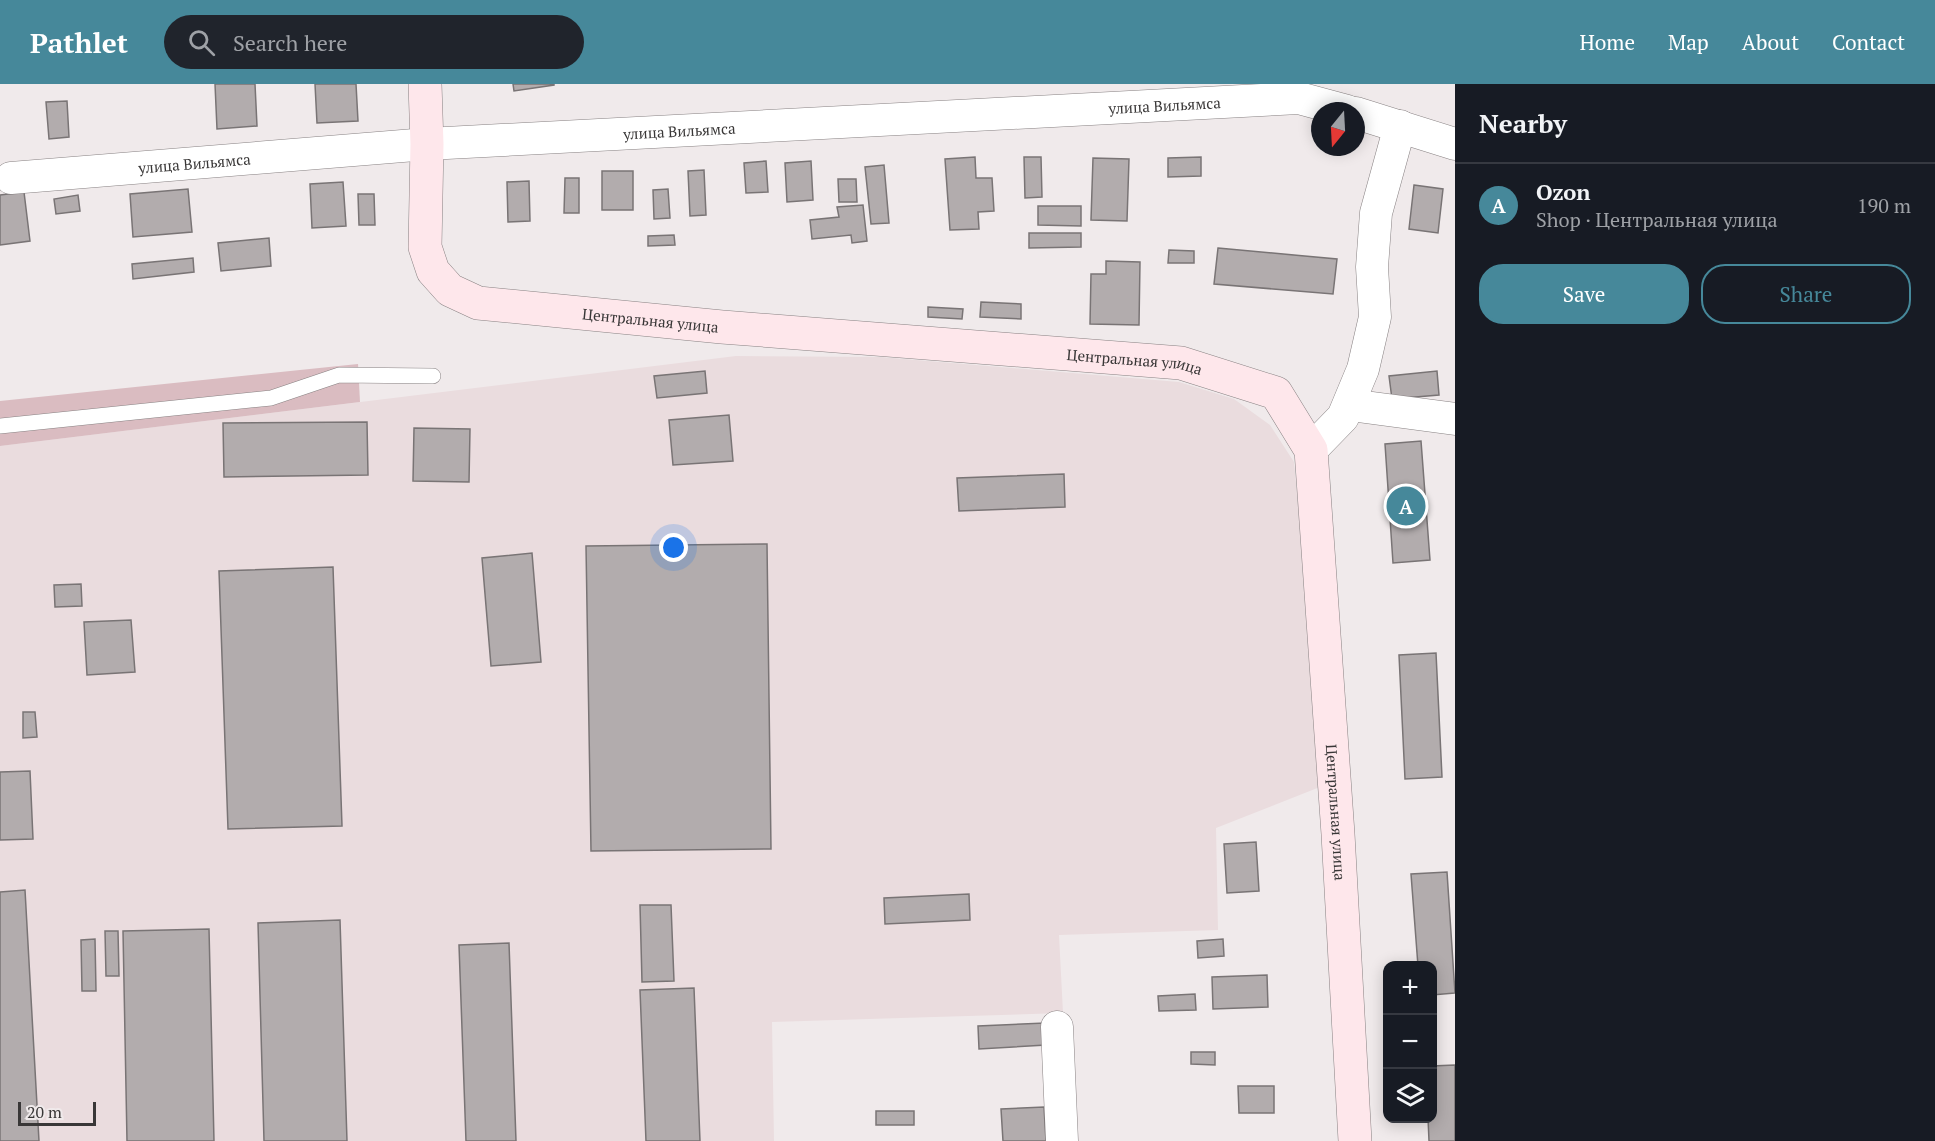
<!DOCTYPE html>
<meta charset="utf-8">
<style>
body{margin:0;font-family:"PT Serif",serif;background:#20242c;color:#f1f3f6}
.controls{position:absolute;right:18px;bottom:18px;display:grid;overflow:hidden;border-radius:12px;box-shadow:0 3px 15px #0003}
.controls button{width:54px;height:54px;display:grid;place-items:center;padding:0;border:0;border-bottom:2px solid #363941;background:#171b24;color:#f1f3f6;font:30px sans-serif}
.compass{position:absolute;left:1311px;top:18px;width:54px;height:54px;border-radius:50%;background:#171b24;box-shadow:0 3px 15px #0003;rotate:198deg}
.scale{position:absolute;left:18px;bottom:15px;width:78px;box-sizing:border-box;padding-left:6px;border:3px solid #393737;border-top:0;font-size:16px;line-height:21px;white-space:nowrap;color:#393737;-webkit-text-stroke:4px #f0eaeb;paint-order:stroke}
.you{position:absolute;left:674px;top:464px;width:21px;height:21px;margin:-15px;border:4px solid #fff;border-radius:50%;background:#1a73e8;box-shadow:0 0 0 9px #1a73e833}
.badge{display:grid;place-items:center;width:39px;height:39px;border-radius:50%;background:#46889a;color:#fff;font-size:20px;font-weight:700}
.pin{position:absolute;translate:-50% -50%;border:3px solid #fff;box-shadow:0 2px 6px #0006}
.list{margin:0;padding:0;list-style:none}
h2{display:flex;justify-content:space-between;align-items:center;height:78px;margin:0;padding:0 24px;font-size:26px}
h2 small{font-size:20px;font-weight:400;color:#9ea1a6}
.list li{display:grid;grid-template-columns:39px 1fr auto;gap:18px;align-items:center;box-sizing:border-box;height:84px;padding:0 24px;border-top:2px solid #363941}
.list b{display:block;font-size:22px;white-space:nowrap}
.list p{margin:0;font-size:20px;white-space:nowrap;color:#9ea1a6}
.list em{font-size:20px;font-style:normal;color:#9ea1a6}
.actions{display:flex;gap:12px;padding:18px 24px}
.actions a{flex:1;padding:14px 0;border:2px solid #46889a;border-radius:24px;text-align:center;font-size:21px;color:#46889a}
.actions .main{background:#46889a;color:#fff}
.icon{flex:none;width:33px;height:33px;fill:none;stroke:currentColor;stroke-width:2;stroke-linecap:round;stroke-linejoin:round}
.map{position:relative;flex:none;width:1455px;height:1057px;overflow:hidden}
header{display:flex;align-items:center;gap:36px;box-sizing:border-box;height:84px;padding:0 30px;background:#46889a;color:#fff}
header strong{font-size:28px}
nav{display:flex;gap:33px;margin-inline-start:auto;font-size:21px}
.search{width:420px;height:54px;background:#20242c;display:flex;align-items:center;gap:15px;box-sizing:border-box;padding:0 21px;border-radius:33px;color:#9ea1a6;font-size:22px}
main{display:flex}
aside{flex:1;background:#171b24}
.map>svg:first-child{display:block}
.built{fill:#eadcde}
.green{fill:#dabcc1}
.building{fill:#b2acad;stroke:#797475;stroke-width:1.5}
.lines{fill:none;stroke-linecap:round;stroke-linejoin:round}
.lane-casing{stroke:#888283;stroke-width:16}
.street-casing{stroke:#888283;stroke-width:33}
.secondary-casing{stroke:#888283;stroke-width:34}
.lane{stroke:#fff;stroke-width:15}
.street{stroke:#fff;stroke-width:32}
.secondary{stroke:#fee7eb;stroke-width:33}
.labels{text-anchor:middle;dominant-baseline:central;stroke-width:6;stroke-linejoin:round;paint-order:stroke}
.street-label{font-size:15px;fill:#393737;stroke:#f0eaeb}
</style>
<header>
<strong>Pathlet</strong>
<div class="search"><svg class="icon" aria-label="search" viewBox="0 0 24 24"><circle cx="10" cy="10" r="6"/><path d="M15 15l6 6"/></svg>Search here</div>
<nav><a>Home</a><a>Map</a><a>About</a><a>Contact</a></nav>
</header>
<main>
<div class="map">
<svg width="1455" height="1057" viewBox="0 0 1455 1057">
<rect width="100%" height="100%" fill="#f0eaeb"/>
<!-- built -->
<polygon class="built" points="736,272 880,273 1179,298 1234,315 1270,341 1294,378 1325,701 1216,744 1218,846 1059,851 1063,929 772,938 774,1057 0,1057 0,362"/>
<!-- green -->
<polygon class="green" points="358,280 360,318 0,362 0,317"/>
<!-- building -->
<g class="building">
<polygon points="215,0 255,0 257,42 217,45"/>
<polygon points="315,0 356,0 358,37 317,39"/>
<polygon points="513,0 554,0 554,1 514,7"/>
<polygon points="67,17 69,53 49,55 46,18"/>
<polygon points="975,73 976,94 992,94 994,127 978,128 979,145 950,146 945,75"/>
<polygon points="1024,73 1041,73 1042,113 1025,114"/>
<polygon points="1201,73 1201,92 1168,93 1168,74"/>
<polygon points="1093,74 1129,75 1127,137 1091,136"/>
<polygon points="766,77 768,108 746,109 744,79"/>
<polygon points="811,77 813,116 787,118 785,79"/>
<polygon points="884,81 889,139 871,140 865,83"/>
<polygon points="704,86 706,131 690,132 688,87"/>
<rect x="602" y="87" width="31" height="39"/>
<polygon points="565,94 579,94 579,129 564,129"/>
<polygon points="838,95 856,95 857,118 839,118"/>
<polygon points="529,97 530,137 508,138 507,98"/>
<polygon points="343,98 346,142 312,144 310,100"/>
<polygon points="1414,101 1443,105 1438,149 1409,145"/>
<polygon points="188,105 192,148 133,153 130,110"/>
<polygon points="668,105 670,134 654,135 653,106"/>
<polygon points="24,108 30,157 0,161 0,111"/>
<polygon points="358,110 374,110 375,141 359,141"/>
<polygon points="78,111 80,127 56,130 54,115"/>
<polygon points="863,121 867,157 852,159 851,151 812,155 810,136 839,133 837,123"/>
<polygon points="1038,122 1081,122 1081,142 1038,141"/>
<polygon points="1029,149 1081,149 1081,163 1029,164"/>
<polygon points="674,151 675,161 648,162 648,152"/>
<polygon points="269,154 271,182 221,187 218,159"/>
<polygon points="1218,164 1337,175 1333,210 1214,200"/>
<polygon points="1169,166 1194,167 1194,179 1168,179"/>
<polygon points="193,174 194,188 133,195 132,180"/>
<polygon points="1106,177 1140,178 1139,241 1090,240 1091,190 1106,190"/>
<polygon points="981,218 1021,220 1021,235 980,233"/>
<polygon points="928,223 963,225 962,235 928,233"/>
<polygon points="705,287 707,309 657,314 654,292"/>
<polygon points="1437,287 1439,311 1392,315 1389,292"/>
<polygon points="729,331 733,377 673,381 669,336"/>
<polygon points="367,338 368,391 224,393 223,339"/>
<polygon points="414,344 470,345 469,398 413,397"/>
<polygon points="1421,357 1430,476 1393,479 1385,360"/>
<polygon points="1064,390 1065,423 959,427 957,394"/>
<polygon points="767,460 771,765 591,767 586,462"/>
<polygon points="532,469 541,578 491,582 482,474"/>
<polygon points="333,483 342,742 228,745 219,487"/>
<polygon points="81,500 82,522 55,523 54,501"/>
<polygon points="131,536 135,588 87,591 84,538"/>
<polygon points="1436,569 1442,693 1405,695 1399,571"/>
<polygon points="23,628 35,628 37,653 23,654"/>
<polygon points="30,687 33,755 0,756 0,688"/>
<polygon points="1256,758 1259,807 1227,809 1224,760"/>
<polygon points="1447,788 1455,909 1432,911 1432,882 1418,882 1411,790"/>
<polygon points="25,806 39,1057 0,1057 0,808"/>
<polygon points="969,810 970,836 885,840 884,814"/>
<polygon points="640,821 671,821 674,897 642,898"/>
<polygon points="340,836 347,1057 264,1057 258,839"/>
<polygon points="209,845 214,1057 127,1057 123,847"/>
<polygon points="105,847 118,847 119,892 106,892"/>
<polygon points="95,855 96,907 82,907 81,856"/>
<polygon points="1223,855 1224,872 1198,874 1197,857"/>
<polygon points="509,859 516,1057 466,1057 459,861"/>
<polygon points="1267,891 1268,923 1213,925 1212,893"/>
<polygon points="694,904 700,1057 646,1057 640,906"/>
<polygon points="1195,910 1196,926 1159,927 1158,912"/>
<polygon points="1045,939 1046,961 979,965 978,942"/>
<polygon points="1191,968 1215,968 1215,981 1191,980"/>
<polygon points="1455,981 1455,1057 1429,1057 1428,1034 1432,1034 1432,982"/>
<polygon points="1238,1002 1274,1002 1274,1029 1239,1029"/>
<polygon points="1044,1023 1046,1057 1003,1057 1001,1025"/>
<rect x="876" y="1027" width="38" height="14"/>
</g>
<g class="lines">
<defs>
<polyline id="lane" points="0,342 271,314 339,291 433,292"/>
<g id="street">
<polyline points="1356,29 1455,60"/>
<path id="s1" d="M11 94 427 60 1299 14 1347 27"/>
<polyline points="1350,321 1455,335"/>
<polyline points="1311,366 1343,333 1363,285 1375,233 1372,183 1376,129 1400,42"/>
<polyline points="1057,943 1062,1057"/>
</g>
<g id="secondary">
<path id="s2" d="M425 0 427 60 425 163 433 187 450 206 478 219 722 243 1181 279 1276 309 1311 366 1338 750 1355 1057"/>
</g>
</defs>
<!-- lane casing -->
<use href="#lane" class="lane-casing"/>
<!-- street casing -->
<use href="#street" class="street-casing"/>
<!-- secondary casing -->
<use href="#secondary" class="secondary-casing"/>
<!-- lane -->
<use href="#lane" class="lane"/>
<!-- street -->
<use href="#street" class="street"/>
<!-- secondary -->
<use href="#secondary" class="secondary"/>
</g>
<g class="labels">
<!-- street labels -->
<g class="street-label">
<text stroke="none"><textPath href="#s1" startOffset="1156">улица Вильямса</textPath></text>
<text stroke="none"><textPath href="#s1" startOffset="670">улица Вильямса</textPath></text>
<text stroke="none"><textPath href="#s1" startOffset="184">улица Вильямса</textPath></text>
<text stroke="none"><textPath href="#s2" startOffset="418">Центральная улица</textPath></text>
<text stroke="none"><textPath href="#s2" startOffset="904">Центральная улица</textPath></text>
<text stroke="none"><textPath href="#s2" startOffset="1480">Центральная улица</textPath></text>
</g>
</g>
</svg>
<div class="controls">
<button>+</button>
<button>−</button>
<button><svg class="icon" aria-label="layers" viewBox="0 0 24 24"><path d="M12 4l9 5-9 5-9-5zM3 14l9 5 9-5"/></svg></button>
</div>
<svg class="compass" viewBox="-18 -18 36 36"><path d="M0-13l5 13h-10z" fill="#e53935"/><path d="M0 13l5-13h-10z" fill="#9ea1a6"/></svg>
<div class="scale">20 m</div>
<div class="you"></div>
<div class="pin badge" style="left:1406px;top:422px">A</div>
</div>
<aside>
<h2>Nearby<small></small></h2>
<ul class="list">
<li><span class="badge">A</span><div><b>Ozon</b><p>Shop · Центральная улица</p></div><em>190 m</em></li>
</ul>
<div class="actions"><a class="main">Save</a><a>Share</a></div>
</aside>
</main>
